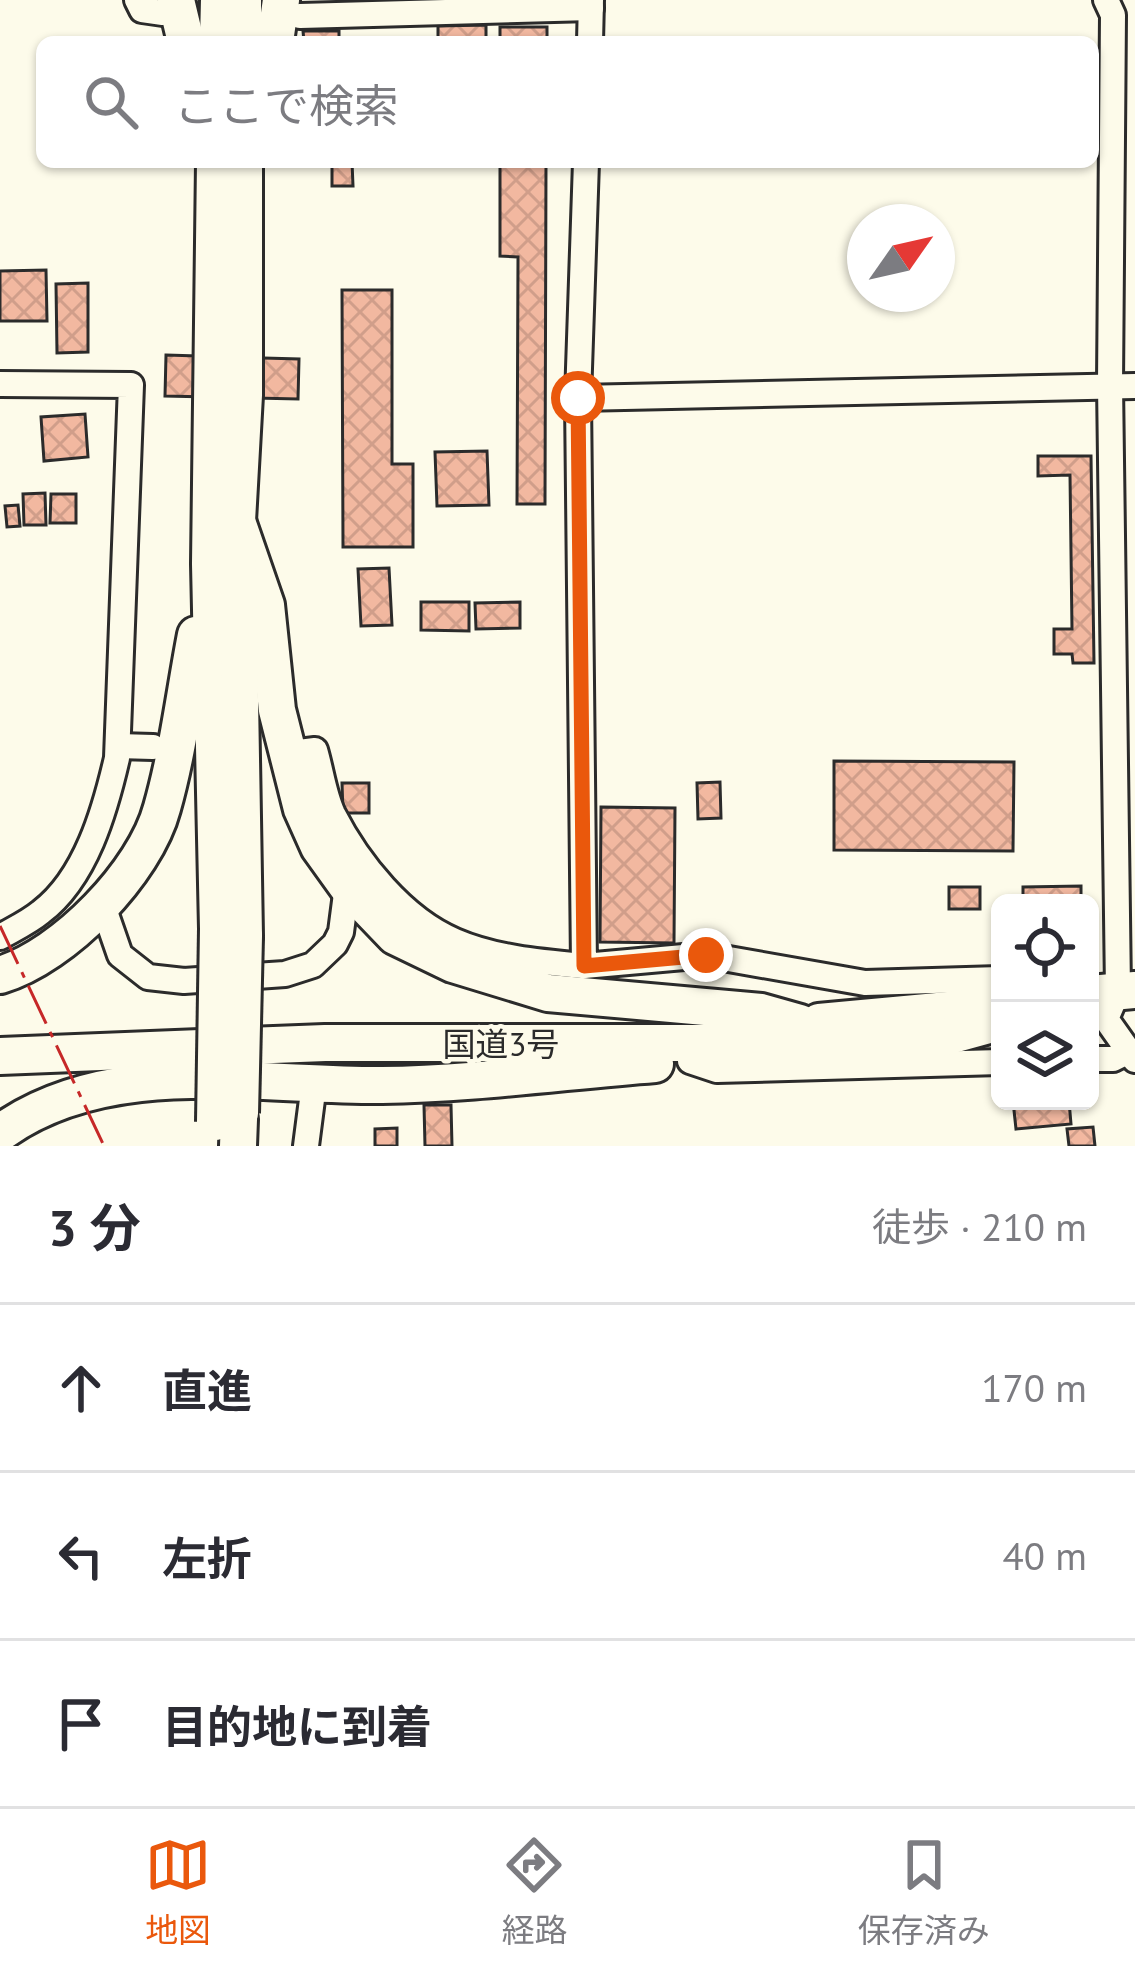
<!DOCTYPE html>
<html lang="ja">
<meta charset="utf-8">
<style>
body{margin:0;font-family:"PT Sans","Noto Sans JP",sans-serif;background:#f7f7f7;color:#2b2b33}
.controls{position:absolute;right:36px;bottom:36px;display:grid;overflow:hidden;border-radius:18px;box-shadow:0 3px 9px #0004}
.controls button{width:108px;height:108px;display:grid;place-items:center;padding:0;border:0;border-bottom:3px solid #e1e1e2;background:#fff;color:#2b2b33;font:60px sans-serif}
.compass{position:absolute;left:847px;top:204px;width:108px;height:108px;border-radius:50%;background:#fff;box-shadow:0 3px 9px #0004;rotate:56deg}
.stop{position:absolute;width:36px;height:36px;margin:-27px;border:9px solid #ea580c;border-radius:50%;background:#fff}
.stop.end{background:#ea580c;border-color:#fff;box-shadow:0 3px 12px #0008}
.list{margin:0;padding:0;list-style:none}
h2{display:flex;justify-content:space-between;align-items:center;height:156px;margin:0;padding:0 48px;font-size:51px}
h2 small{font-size:39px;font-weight:400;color:#7c7c81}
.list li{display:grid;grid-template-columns:78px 1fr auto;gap:36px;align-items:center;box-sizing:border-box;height:168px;padding:0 48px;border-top:3px solid #e1e1e2}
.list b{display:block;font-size:45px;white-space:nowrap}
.list em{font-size:39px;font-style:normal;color:#7c7c81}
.icon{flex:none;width:66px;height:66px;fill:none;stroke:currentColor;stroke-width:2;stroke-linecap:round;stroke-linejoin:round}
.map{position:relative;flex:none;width:1135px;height:1146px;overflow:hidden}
.search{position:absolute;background:#fff;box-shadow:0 3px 9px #0004;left:36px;right:36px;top:36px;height:132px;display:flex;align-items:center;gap:30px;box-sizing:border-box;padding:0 42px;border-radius:18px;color:#7c7c81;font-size:45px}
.sheet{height:660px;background:#fff}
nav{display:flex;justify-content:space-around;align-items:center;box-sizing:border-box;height:168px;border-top:3px solid #e1e1e2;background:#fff;font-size:33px;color:#7c7c81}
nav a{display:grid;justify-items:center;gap:6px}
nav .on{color:#ea580c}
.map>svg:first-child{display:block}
.building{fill:url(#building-cross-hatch);stroke:#2b2b2b;stroke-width:3}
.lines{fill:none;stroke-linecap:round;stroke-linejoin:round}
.minor-tunnel{stroke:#d3d1c4;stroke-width:24;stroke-dasharray:24 12;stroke-linecap:butt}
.minor-casing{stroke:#2b2b2b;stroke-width:30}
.highway-casing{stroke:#2b2b2b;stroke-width:42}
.minor{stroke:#fdfbea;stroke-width:24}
.highway{stroke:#fdfbea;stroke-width:36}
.highway-bridge-casing{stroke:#2b2b2b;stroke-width:42;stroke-linecap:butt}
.highway-bridge{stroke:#fdfbea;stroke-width:36}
.power{stroke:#c62828;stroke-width:3;stroke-dasharray:42 9 6 9;stroke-linecap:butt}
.route{stroke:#ea580c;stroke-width:15}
.labels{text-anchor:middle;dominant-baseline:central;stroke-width:9;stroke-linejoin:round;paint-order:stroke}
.street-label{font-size:33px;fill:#2b2b2b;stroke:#fdfbea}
</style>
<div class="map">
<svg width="1135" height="1146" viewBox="0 0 1135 1146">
<defs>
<pattern id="building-cross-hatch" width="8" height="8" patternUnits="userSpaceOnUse" patternTransform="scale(3)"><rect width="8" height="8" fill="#f2b8a0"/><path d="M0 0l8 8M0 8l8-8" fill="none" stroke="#d09e8a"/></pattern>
</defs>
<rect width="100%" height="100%" fill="#fdfbea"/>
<!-- building -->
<g class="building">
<polygon points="486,25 486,42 438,42 438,26"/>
<rect x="500" y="27" width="47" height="15"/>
<polygon points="303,31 339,31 339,42 304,42"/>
<polygon points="332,162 352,162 353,186 332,186"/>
<polygon points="500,162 546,162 545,504 517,504 518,257 500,256"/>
<polygon points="46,270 47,321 0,321 0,271"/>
<polygon points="88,283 88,352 57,353 56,284"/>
<polygon points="342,290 392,290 392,464 413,464 413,547 343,547"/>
<polygon points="166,355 299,359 298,399 165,396"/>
<polygon points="85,414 88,457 44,461 41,417"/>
<polygon points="487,451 489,505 437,506 435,452"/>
<polygon points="1038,456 1091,456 1094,663 1073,663 1072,654 1054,654 1054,629 1072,629 1070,475 1038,476"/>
<polygon points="45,493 46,525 24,525 23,494"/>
<polygon points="51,494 76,494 76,523 50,523"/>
<polygon points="18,505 20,526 7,527 5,506"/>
<polygon points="389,568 392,625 361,626 358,569"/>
<polygon points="421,602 469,602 469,631 421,630"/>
<polygon points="520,602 520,628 476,629 475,603"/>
<polygon points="834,761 1014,762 1013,851 834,850"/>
<polygon points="720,782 721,818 698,819 697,783"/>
<polygon points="342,783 369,783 369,813 343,813"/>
<polygon points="601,807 675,808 674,943 600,942"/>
<polygon points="1081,886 1081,903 1023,903 1023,887"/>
<rect x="949" y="887" width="31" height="22"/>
<polygon points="1013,1101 1069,1101 1071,1124 1016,1129"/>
<polygon points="424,1105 451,1105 452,1146 425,1146"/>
<polygon points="1093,1127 1095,1146 1069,1146 1067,1129"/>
<polygon points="397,1128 397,1146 375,1146 375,1129"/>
</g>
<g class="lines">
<!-- minor-tunnel -->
<polyline class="minor-tunnel" points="161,747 299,752"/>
<defs>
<g id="minor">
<polyline points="137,0 142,10 163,13"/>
<polyline points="1106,0 1113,15 1110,384 1118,991 1106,1019 1135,1060"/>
<polyline points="300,16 591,8"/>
<polyline points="590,42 591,0"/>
<polyline points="586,162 578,398 584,966 706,955 865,983 1000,979"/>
<path d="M0 384 131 385 117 758C105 810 86 878 41 912 29 922 14 929 0 937"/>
<polyline points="578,398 1135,386"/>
<polyline points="118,746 153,747"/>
<path d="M299 752 315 750C321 770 324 795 333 814 358 863 403 919 455 941 494 958 541 962 584 966"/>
<polyline points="102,903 120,955 148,977 184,981 285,974 313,965 335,944 341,932 347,886"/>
<polyline points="1090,1059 1113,1059 1129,1051"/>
<polyline points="690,1061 717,1070 1000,1062"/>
<polyline points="306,1146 314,1084"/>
</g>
<g id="highway">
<polyline points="176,0 186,42"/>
<polyline points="243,0 243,42"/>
<polyline points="218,42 219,0"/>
<polyline points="275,42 281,0"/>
<polyline points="215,162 210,564 218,929"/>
<polyline points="237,521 266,605 277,710 302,809 319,847 347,886 395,936 453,964 548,993 761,1012 800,1023"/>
<polyline points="244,936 237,521 244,395 244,162"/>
<path d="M0 975C64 956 145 872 162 808 178 752 185 692 196 635"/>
<polyline points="1090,994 1135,990"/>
<polyline points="819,1022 992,1006"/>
<polyline points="0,1056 325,1043 904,1043 938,1039 1000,1022"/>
<path d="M0 1133C107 1055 257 1086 382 1085 472 1084 565 1071 655 1064"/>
<polyline points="238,1146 239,1119"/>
</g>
</defs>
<!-- minor casing -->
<use href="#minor" class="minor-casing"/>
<!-- highway casing -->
<use href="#highway" class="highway-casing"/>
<!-- minor -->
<use href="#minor" class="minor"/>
<!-- highway -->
<use href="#highway" class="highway"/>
<defs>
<g id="highway-bridge">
<polyline points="240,1113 244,936"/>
<polyline points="215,1122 218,929"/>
</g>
</defs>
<!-- highway-bridge casing -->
<use href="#highway-bridge" class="highway-bridge-casing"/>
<!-- highway-bridge -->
<use href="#highway-bridge" class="highway-bridge"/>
<!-- power -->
<polyline class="power" points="0,926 104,1146"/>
</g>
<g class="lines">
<!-- route -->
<polyline class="route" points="578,398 584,966 706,955"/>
</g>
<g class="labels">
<!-- street labels -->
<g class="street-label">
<text x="501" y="1043">国道3号</text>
</g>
</g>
</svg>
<div class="controls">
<button><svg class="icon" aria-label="locate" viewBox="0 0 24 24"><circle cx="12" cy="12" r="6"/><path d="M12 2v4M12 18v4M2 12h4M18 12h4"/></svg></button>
<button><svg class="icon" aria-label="layers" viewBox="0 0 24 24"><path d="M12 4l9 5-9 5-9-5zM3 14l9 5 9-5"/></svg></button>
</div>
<svg class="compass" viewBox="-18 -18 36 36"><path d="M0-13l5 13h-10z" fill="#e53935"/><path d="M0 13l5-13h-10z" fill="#7c7c81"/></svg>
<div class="stop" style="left:578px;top:398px"></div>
<div class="stop end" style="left:706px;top:955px"></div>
<div class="search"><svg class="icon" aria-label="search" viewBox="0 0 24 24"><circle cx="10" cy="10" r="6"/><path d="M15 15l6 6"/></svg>ここで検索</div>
</div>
<section class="sheet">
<h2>3 分<small>徒歩 · 210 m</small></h2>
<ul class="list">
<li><svg class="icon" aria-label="ahead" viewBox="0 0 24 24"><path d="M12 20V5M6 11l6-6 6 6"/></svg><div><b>直進</b></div><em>170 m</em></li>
<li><svg class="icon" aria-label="left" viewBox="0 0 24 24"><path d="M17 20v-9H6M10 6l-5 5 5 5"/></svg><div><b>左折</b></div><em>40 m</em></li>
<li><svg class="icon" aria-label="arrive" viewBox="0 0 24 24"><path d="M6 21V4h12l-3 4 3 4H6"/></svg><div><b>目的地に到着</b></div></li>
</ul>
</section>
<nav>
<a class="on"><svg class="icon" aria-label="map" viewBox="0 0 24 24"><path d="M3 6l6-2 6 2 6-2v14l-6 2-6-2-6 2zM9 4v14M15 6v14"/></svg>地図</a>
<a><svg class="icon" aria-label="directions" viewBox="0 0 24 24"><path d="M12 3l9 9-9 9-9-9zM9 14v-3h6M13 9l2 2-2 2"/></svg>経路</a>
<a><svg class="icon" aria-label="saved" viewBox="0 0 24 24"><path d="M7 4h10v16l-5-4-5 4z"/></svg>保存済み</a>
</nav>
